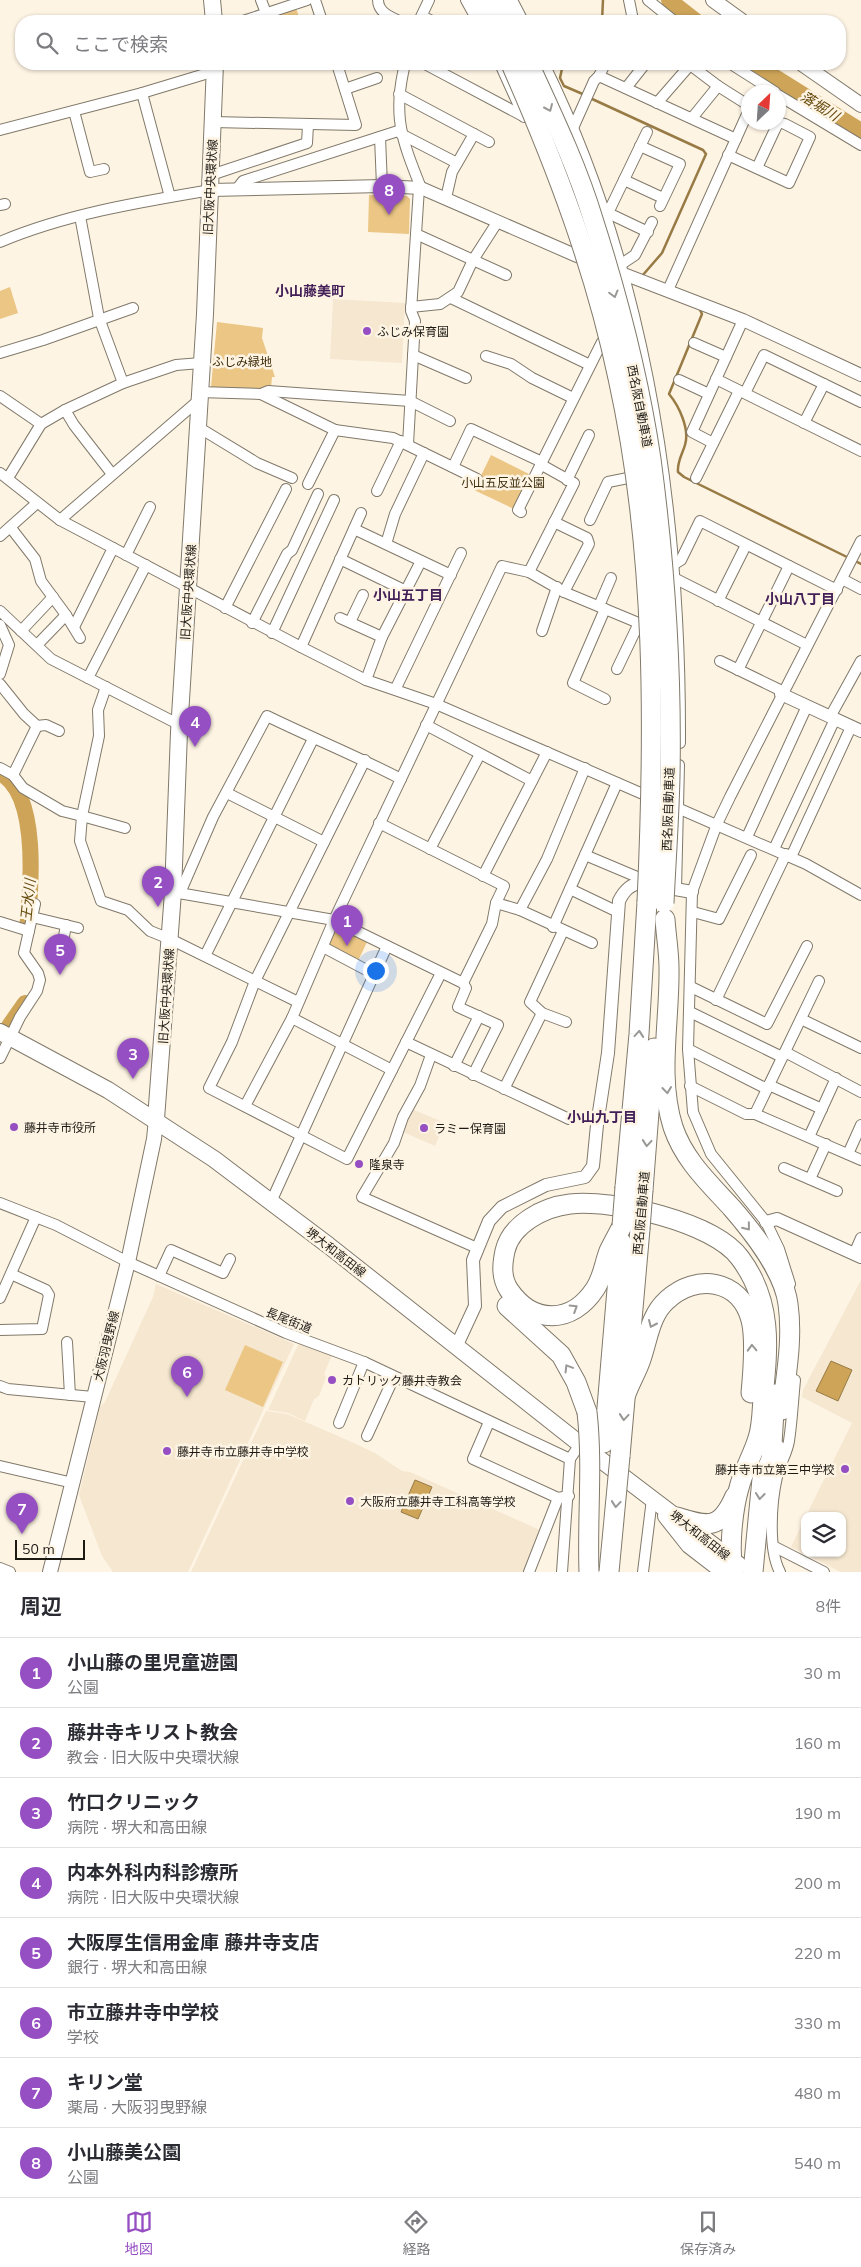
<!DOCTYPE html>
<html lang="ja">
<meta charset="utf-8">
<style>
body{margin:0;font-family:Mulish,"Noto Sans JP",sans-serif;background:#f7f7f7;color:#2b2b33}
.controls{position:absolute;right:15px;bottom:15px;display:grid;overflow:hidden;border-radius:10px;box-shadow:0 1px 4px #0004}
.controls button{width:45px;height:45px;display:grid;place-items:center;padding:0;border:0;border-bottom:1px solid #e1e1e2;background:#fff;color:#2b2b33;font:25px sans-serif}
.compass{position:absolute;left:741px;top:85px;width:45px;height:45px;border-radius:50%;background:#fff;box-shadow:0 1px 4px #0004;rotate:25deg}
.scale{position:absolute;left:15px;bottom:12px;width:70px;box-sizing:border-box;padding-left:5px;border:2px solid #1d1a14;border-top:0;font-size:14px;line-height:18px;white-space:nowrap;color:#1d1a14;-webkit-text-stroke:4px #fef4e4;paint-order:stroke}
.you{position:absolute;left:375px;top:970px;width:18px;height:18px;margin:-12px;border:4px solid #fff;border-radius:50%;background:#1a73e8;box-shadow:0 0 0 8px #1a73e833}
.badge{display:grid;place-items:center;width:32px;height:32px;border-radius:50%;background:#964fc2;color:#fff;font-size:16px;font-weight:700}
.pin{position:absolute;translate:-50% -41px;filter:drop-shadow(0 1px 2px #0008)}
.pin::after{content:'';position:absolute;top:26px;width:18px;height:15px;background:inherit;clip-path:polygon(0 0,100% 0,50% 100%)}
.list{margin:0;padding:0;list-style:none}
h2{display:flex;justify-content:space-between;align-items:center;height:65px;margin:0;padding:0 20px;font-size:21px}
h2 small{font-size:16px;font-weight:400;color:#7c7c81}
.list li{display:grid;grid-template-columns:32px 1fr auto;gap:15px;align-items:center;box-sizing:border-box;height:70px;padding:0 20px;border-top:1px solid #e1e1e2}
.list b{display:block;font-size:19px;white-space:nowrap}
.list p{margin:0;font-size:16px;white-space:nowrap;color:#7c7c81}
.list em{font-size:16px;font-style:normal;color:#7c7c81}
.icon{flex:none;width:28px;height:28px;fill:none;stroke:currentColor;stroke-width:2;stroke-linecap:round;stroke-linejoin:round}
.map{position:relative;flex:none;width:861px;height:1572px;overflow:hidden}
.search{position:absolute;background:#fff;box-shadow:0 1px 4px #0004;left:15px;right:15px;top:15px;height:55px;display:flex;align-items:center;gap:12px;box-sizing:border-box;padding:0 18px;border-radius:20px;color:#7c7c81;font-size:19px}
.sheet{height:625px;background:#fff}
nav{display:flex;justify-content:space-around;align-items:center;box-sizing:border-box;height:70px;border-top:1px solid #e1e1e2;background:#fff;font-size:14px;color:#7c7c81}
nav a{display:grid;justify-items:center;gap:2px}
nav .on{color:#964fc2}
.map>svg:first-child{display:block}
.built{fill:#f5e7d0}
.green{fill:#ebc685}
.water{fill:#cda458;stroke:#987b44}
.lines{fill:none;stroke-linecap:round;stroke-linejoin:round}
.stream{stroke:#987b44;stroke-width:2.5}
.river{stroke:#cda458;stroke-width:16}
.minor-casing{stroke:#81796a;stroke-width:12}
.tertiary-casing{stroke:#81796a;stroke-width:14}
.secondary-casing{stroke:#81796a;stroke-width:16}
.primary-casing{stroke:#81796a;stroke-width:18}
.motorway-casing{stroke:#81796a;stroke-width:21}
.minor{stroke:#fff;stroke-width:10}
.tertiary{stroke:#fff;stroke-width:12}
.secondary{stroke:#fff;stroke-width:14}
.primary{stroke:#fff;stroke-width:16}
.motorway{stroke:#fff;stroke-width:19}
.motorway-bridge-casing{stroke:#81796a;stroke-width:21;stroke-linecap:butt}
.motorway-bridge{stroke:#fff;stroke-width:19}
.oneway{stroke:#999895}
.poi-dot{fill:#964fc2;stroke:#fef4e4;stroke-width:2}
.labels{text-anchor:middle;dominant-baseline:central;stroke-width:5;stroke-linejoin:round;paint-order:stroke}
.street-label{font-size:12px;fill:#1d1a14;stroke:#fef4e4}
.poi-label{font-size:12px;fill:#1d1a14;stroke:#fef4e4;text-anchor:start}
.park-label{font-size:12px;fill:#3d2c09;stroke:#fef4e4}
.water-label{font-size:14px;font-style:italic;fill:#65490c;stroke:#fef4e4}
.neighbourhood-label{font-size:14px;font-weight:bold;fill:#432058;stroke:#fef4e4}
</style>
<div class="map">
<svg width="861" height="1572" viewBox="0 0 861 1572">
<rect width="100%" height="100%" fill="#fef4e4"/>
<!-- built -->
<g class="built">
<polygon points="333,299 405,303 402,363 330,359"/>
<polygon points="412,1109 445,1123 435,1146 403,1132"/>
<polygon points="861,1280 861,1572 841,1572 791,1547 805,1518 805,1553 842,1553 842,1516 806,1516 852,1423 802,1397 803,1390"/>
<polygon points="156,1284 294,1344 188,1572 113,1572 102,1556 79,1495 100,1407 105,1402 153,1297"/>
<polygon points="299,1343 332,1355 324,1374 326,1377 319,1396 314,1399 305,1421 288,1413 268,1410"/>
<polygon points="266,1411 287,1414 345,1439 375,1453 402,1471 410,1472 542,1531 527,1572 191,1572"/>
</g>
<!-- green -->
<g class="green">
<polygon points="296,8 300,20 306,18 307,21 256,21"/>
<polygon points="369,195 407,196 410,199 409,234 368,232"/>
<polygon points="10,287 18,313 0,319 0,291"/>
<polygon points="217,322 263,328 262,338 275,377 272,377 271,389 262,391 211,387"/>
<polygon points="491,455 531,475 514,509 474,490"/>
<polygon points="338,928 367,942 358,961 330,947 328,944 334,930"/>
<polygon points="245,1345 283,1362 263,1407 225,1390"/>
</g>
<!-- water -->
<g class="water">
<polygon points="831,1361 852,1370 838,1401 816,1391"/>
<polygon points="415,1480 432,1487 418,1519 401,1512"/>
</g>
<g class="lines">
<!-- stream -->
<g class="stream">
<polyline points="602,21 603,0"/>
<polyline points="563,64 560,78 564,86 585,95"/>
<polyline points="590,98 703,150 706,154 662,253 642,276"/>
<path d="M700 310 702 314 669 394C679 406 690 429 685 445 682 455 677 462 678 472L684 477 849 558"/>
<polyline points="853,560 861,564"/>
</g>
<!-- river -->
<g class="river">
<polyline points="669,0 696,21"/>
<polyline points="754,64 861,131"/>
<path d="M0 773C40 794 31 890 27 929"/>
<polyline points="9,1026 25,1003"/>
</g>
<defs>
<g id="minor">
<polyline points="261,0 266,13"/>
<polyline points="315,0 322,21"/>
<path d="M378 0C378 12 390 17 399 21"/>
<polyline points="466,0 476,18"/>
<polyline points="512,0 523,21"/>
<polyline points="629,0 633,20"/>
<polyline points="648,0 674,21"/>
<polyline points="422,16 432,21"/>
<polyline points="243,21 307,0"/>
<polyline points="419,21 429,0"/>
<path d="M405 64C392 116 402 140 421 188"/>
<polyline points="425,64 523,116"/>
<polyline points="500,64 524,117"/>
<path d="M544 64C647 273 681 511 680 743"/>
<polyline points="689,64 718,86 748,105"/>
<polyline points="731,64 775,92"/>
<polyline points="599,76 736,139"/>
<polyline points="626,88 645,64"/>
<polyline points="345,89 377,78"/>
<polyline points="142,93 170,197"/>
<polyline points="399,94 489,142"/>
<polyline points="778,95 861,145"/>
<polyline points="657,103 690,65"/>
<polyline points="74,111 90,172 104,169"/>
<polyline points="692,118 718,86"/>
<polyline points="213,122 356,125 337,64"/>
<polyline points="573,128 594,81 599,76 605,64"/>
<polyline points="0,130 142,93 215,71"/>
<polyline points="401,134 457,163"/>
<polyline points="380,137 382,186"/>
<polyline points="640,146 680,164 660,206"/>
<polyline points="728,155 789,183 810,137 785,124 777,122"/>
<polyline points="757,168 778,123"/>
<polyline points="211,175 307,143 308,125"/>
<polyline points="624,180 663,198"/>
<polyline points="236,190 243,181 401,130"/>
<polyline points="446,198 452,172 474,134"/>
<polyline points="0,205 5,204"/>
<polyline points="608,213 648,232"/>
<polyline points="603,214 608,213 647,132"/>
<polyline points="80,216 99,318 123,383"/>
<polyline points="416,234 506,275"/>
<path d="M0 242C66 214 140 202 211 190"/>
<polyline points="620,265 635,255 652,222"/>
<polyline points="668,290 748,112"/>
<polyline points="451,298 590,365"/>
<polyline points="411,307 440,304 458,292 473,260 498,221"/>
<polyline points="694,343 726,357"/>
<polyline points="0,353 43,340 133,308"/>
<polyline points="413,355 466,378"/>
<polyline points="486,356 511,364 532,378 573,398"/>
<polyline points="716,379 861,451"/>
<polyline points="679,380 709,394"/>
<polyline points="199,392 261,394 335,430"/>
<polyline points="745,393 764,355 861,402"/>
<polyline points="261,394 268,391 410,401 450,421"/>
<polyline points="0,396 41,424"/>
<polyline points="65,410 74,425 112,474"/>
<polyline points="804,423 824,384"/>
<polyline points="198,427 257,463 292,478"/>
<polyline points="713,443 692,432 743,320"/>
<polyline points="408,444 415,321 411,311 419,188"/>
<polyline points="453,467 471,429 542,462"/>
<polyline points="0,473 60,520 301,647 366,680 436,704 652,798"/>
<polyline points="8,478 41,424 65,410 123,383 176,365 201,363"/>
<polyline points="696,478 739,391"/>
<polyline points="567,480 589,435"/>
<polyline points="308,484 335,430 393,438 477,479"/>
<polyline points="377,491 401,441"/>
<polyline points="521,512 518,510 602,342"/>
<polyline points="60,520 199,400"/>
<polyline points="590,520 608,482 628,478"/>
<polyline points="554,522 587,538 589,544 564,592"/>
<polyline points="11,528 35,559 41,581 66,615 80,638"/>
<polyline points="354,529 451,575"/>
<polyline points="0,536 37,503"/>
<polyline points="386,544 395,514 424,453"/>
<polyline points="126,555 150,507"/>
<polyline points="340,559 406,591"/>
<polyline points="673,565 681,560 700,521 837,590"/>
<polyline points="529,572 574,483 540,464"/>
<polyline points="674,578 807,645"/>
<polyline points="842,579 861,589"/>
<polyline points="718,601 746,545"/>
<polyline points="599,606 611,578"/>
<polyline points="225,608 286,489"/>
<polyline points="605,609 573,683 605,699"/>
<polyline points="0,611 51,659 180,725"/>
<polyline points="340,618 382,637"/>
<polyline points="350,622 363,595"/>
<polyline points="252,623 287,554 292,550 318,494"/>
<polyline points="0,625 9,645 0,674"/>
<polyline points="74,627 113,548"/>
<polyline points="21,631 53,597"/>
<polyline points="542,631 557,587"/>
<polyline points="272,633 334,500"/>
<polyline points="37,645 66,615"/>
<polyline points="301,647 361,513"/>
<polyline points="720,661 782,691"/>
<polyline points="617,669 639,623"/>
<polyline points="738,670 789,566"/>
<polyline points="88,678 146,565"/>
<polyline points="366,680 382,637 421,561"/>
<polyline points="0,684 24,714 37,726 13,775"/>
<polyline points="106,687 98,710 99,736 82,816 125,828"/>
<polyline points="396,688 461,553"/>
<polyline points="830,717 861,661"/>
<polyline points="426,725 532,781"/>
<polyline points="37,726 46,725 59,731"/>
<polyline points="365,760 255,981 232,1042 209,1088 347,1159 441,973"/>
<polyline points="0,768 13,775 23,788 62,811 82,816 80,841 101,901 128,910 150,931 170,939 298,1002"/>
<polyline points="227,793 324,842"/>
<polyline points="666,803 806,864 861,895"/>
<polyline points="379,823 504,886 496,903 492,924 463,983"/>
<polyline points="747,837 807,706"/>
<polyline points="430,849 480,754"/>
<polyline points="774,849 835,719"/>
<polyline points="585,855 642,879"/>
<polyline points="791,857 851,727"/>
<polyline points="483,876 547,752"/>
<polyline points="570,889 618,912"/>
<polyline points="676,889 679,765"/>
<polyline points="173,892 334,920 463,983 466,988 458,1007 498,1025 473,1075"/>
<path d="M180 893 213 817 267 716C312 738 357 756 401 779"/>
<polyline points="496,903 520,910 592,943"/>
<polyline points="520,910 547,859 585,768"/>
<polyline points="693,912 719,919 751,855"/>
<polyline points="32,917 78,928"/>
<polyline points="0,922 29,931"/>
<polyline points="553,927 617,783"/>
<polyline points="563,931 530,1002 542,1013 566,1022"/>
<polyline points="323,947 374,974"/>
<polyline points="61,953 66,925"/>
<polyline points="205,956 313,739"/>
<polyline points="691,987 767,1024 807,946"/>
<polyline points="716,1000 786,854"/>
<polyline points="690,1012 782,1057"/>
<polyline points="292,1018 392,1070"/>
<polyline points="801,1019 861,1048"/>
<polyline points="406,1042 569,1119"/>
<polyline points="688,1049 767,1089"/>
<polyline points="785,1052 861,1092"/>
<polyline points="431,1055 420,1086 403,1117 394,1143 362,1197 477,1248"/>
<polyline points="0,1058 20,1017 37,991 40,980 38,973 24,953 35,904"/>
<polyline points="454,1066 479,1016"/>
<polyline points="769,1085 822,1109"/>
<polyline points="690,1086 746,1114 755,1114 861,1160"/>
<polyline points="504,1089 542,1013"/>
<polyline points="245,1106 292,1018 334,920 502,566 529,572 564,592 641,624"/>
<polyline points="755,1114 819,981"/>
<polyline points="809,1137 836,1078"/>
<polyline points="848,1154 861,1125"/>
<polyline points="784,1168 837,1191"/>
<polyline points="810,1179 826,1144"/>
<polyline points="271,1202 387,946"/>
<polyline points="0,1203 56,1225 128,1262 286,1333 364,1362 570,1459"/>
<polyline points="854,1254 861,1238"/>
<polyline points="159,1276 171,1250 223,1273 230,1259"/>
<polyline points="790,1284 779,1249 766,1222 711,1154 693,1112 688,1049 692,892 717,824 730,797 861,541"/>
<polyline points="0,1298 36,1217"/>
<polyline points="0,1330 42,1329 49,1295 46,1290 11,1274"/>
<polyline points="67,1342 70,1395"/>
<polyline points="0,1386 8,1389 93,1397"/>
<polyline points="489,1422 473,1459 558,1498 569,1496"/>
<polyline points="339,1423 364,1362"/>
<polyline points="367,1436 394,1377"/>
<polyline points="0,1466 73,1483"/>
<polyline points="773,1546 824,1572"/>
<polyline points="0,1568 10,1572"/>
<polyline points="529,1572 558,1498"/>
<polyline points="562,1572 570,1459 580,1444"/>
<polyline points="643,1572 652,1499"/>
<path d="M780 1572C768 1549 771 1503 777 1477 779 1465 787 1454 789 1441 792 1421 793 1400 795 1380"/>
</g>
<g id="tertiary">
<polyline points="211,190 382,186 421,188 577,256 743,320 861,375"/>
<polyline points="781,694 861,731"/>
<polyline points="766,1222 777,1219 861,1257"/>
<path d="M456 1347 475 1306 473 1260 489 1221 502 1207 546 1185 585 1177 593 1166 597 1125 608 1053 619 901C624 891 630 884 641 883L692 892"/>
</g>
<g id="secondary">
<polyline points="713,0 742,21"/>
<polyline points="802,64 861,105"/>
<polyline points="50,1572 128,1262 154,1139 156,1119"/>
</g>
<g id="primary">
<polyline points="212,0 214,21"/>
<polyline points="0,1032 108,1090 214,1159 328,1245 580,1444 739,1565"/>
<polyline points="156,1119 173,892 179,732 205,314 215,64"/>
<polyline points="666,1516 689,1545 724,1572"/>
</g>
<g id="motorway">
<polyline points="477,0 488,21"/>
<polyline points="497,0 508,21"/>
<path d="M665 919C666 935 669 952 669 968 670 1021 657 1076 673 1127 684 1160 709 1183 731 1207 752 1231 784 1272 788 1304 793 1339 786 1375 782 1410"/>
<polyline points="625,1187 639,1034 647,902"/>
<polyline points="643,1190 654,1048"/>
<path d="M622 1226C618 1234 613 1243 609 1251 604 1264 603 1277 595 1289 572 1324 533 1325 509 1290 501 1278 502 1265 505 1251 511 1224 544 1207 570 1204 613 1199 714 1222 740 1258 773 1302 768 1347 763 1398 762 1411 762 1426 758 1438 753 1455 743 1471 739 1488 733 1509 728 1551 734 1572"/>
<polyline points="507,1306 561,1355 576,1382 587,1412"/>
<path d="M626 1394C630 1383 636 1373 640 1362 648 1341 649 1316 667 1300 696 1273 740 1279 751 1320 756 1340 753 1372 751 1393"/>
<polyline points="604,1443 621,1242"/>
<polyline points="620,1456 640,1229"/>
<polyline points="771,1461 775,1394"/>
<path d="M677 1517C709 1527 720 1530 735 1496"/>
<polyline points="753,1572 762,1479 776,1449"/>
</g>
</defs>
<!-- minor casing -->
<use href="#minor" class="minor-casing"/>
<!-- tertiary casing -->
<use href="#tertiary" class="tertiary-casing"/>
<!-- secondary casing -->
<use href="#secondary" class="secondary-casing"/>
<!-- primary casing -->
<use href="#primary" class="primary-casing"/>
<!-- motorway casing -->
<use href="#motorway" class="motorway-casing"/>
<!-- minor -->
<use href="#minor" class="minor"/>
<!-- tertiary -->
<use href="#tertiary" class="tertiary"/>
<!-- secondary -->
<use href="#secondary" class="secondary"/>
<!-- primary -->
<use href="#primary" class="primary"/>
<!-- motorway -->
<use href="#motorway" class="motorway"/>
<defs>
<g id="motorway-bridge">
<path d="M511 64C556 166 595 269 618 378 656 551 655 727 647 902"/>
<path d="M529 64C552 114 577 166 593 219 618 297 639 378 651 459 665 564 672 671 670 777 669 819 666 861 664 903"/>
<polyline points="622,1226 625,1187"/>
<polyline points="640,1229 643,1190"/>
<path d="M587 1412C593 1465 587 1519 589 1572"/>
<polyline points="609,1572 620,1456"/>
</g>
</defs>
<!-- motorway-bridge casing -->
<use href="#motorway-bridge" class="motorway-bridge-casing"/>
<!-- motorway-bridge -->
<use href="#motorway-bridge" class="motorway-bridge"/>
</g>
<!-- one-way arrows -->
<defs><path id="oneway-chevron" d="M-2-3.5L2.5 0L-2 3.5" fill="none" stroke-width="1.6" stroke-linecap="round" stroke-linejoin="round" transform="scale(1.25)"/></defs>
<g class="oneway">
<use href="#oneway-chevron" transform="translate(549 108) rotate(66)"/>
<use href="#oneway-chevron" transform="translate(614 294) rotate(75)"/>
<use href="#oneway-chevron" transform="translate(639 1034) rotate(-85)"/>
<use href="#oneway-chevron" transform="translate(667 1090) rotate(84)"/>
<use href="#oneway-chevron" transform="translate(647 1143) rotate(95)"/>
<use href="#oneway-chevron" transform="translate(747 1227) rotate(51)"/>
<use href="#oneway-chevron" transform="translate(574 1308) rotate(-32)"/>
<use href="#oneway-chevron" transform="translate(652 1324) rotate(114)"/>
<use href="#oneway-chevron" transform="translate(752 1348) rotate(-92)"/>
<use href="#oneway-chevron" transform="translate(568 1368) rotate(-121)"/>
<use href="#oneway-chevron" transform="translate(624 1417) rotate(95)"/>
<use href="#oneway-chevron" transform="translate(760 1496) rotate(96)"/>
<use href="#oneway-chevron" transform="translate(616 1504) rotate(95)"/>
</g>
<!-- markers -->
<g class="poi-dot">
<circle cx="367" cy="331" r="5"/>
<circle cx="14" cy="1127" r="5"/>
<circle cx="424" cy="1128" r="5"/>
<circle cx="359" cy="1164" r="5"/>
<circle cx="332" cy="1380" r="5"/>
<circle cx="167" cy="1451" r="5"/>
<circle cx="845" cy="1469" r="5"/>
<circle cx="350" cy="1501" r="5"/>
</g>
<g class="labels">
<!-- street labels -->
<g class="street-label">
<text transform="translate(210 187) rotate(-87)">旧大阪中央環状線</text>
<text transform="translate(640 406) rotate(79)">西名阪自動車道</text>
<text transform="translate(188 592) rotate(-86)">旧大阪中央環状線</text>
<text transform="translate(668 809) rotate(-88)">西名阪自動車道</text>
<text transform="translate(166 996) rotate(-86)">旧大阪中央環状線</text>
<text transform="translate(641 1213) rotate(-85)">西名阪自動車道</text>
<text transform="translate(336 1252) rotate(38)">堺大和高田線</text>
<text transform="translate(289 1320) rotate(22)">長尾街道</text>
<text transform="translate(106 1346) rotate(-76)">大阪羽曳野線</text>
<text transform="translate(700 1535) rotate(38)">堺大和高田線</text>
</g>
<!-- poi labels -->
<g class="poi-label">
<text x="377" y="331">ふじみ保育園</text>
<text x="24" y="1127">藤井寺市役所</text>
<text x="434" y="1128">ラミー保育園</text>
<text x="369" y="1164">隆泉寺</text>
<text x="342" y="1380">カトリック藤井寺教会</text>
<text x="177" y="1451">藤井寺市立藤井寺中学校</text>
<text x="835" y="1469" text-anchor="end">藤井寺市立第三中学校</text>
<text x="360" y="1501">大阪府立藤井寺工科高等学校</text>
</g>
<!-- park labels -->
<g class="park-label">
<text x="242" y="361">ふじみ緑地</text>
<text x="503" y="482">小山五反並公園</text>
</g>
<!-- water labels -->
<g class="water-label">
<text transform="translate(820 106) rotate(32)">落堀川</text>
<text transform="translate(28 900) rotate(-84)">王水川</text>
</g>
<!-- neighbourhood labels -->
<g class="neighbourhood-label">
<text x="310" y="291">小山藤美町</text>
<text x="408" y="595">小山五丁目</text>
<text x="800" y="599">小山八丁目</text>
<text x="602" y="1117">小山九丁目</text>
</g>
</g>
</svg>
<div class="controls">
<button><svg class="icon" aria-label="layers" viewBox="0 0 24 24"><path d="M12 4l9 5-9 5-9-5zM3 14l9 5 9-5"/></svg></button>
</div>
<svg class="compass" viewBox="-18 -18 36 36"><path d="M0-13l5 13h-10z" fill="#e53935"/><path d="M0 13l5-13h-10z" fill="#7c7c81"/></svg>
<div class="scale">50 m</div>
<div class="you"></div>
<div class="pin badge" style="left:347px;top:946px">1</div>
<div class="pin badge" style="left:158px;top:907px">2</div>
<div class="pin badge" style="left:133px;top:1079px">3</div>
<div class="pin badge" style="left:195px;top:747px">4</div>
<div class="pin badge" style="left:60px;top:975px">5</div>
<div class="pin badge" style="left:187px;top:1397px">6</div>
<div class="pin badge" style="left:22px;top:1534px">7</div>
<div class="pin badge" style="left:389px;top:215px">8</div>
<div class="search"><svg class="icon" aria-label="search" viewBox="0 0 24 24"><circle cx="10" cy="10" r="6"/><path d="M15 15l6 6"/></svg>ここで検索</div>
</div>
<section class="sheet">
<h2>周辺<small>8件</small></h2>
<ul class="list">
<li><span class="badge">1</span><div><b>小山藤の里児童遊園</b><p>公園</p></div><em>30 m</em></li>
<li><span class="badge">2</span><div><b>藤井寺キリスト教会</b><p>教会 · 旧大阪中央環状線</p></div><em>160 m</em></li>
<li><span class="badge">3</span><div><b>竹口クリニック</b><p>病院 · 堺大和高田線</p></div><em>190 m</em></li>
<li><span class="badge">4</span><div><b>内本外科内科診療所</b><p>病院 · 旧大阪中央環状線</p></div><em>200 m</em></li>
<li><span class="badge">5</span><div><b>大阪厚生信用金庫 藤井寺支店</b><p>銀行 · 堺大和高田線</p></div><em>220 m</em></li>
<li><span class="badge">6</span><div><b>市立藤井寺中学校</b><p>学校</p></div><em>330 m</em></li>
<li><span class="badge">7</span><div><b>キリン堂</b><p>薬局 · 大阪羽曳野線</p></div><em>480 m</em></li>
<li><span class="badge">8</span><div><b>小山藤美公園</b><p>公園</p></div><em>540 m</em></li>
</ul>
</section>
<nav>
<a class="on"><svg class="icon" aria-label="map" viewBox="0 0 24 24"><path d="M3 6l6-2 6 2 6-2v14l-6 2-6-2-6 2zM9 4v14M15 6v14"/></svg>地図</a>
<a><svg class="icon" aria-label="directions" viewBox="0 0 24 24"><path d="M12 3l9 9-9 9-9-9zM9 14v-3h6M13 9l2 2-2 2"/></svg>経路</a>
<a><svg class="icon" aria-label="saved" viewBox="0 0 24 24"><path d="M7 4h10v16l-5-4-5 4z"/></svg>保存済み</a>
</nav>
